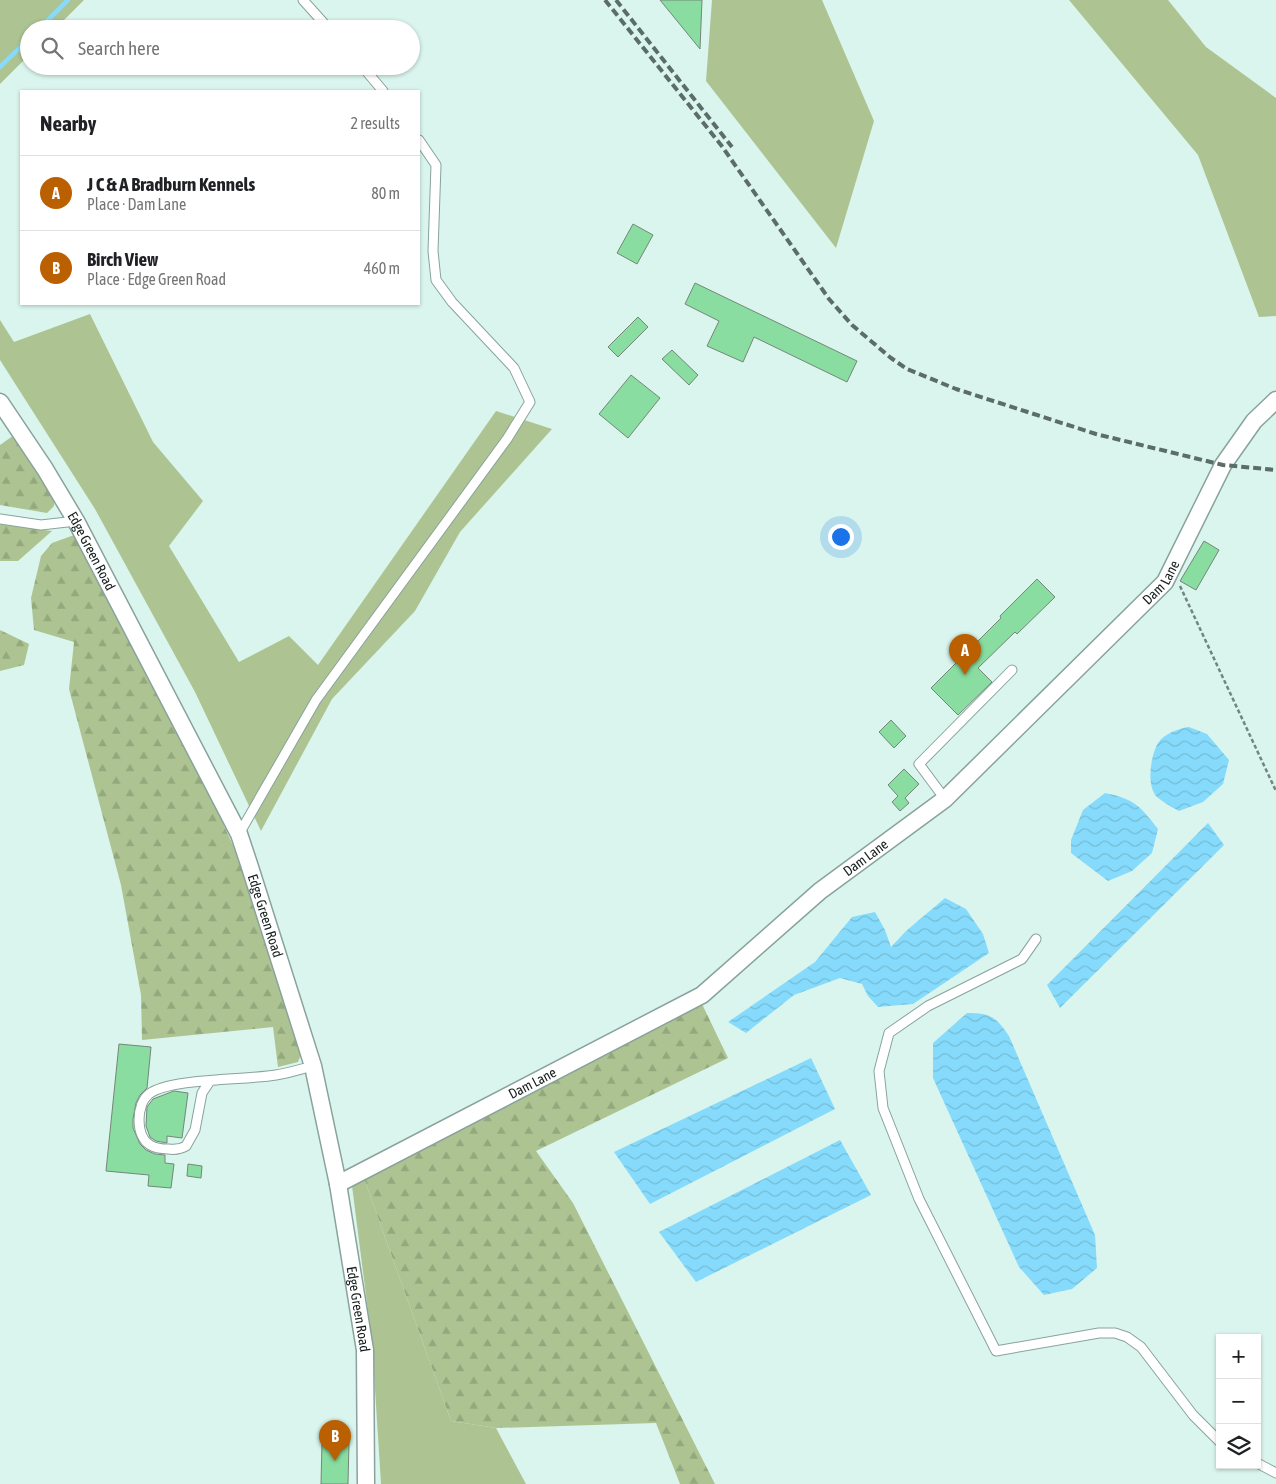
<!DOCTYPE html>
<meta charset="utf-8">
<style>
body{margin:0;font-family:"Asap Condensed",sans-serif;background:#f6f6f6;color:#202124}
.controls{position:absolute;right:15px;bottom:15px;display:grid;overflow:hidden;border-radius:0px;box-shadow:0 1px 4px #0004}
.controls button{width:45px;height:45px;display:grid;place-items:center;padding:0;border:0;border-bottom:1px solid #e0e0e0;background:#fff;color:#202124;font:25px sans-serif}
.you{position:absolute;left:840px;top:536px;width:18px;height:18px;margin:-12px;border:4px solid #fff;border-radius:50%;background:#1a73e8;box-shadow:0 0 0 8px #1a73e833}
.badge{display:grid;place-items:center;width:32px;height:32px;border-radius:50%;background:#ba6000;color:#fff;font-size:16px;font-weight:700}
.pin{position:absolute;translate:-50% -41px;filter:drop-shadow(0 1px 2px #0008)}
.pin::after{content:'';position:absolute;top:26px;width:18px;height:15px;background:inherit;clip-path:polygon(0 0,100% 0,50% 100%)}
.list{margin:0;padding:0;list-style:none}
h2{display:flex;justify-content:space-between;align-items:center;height:65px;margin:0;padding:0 20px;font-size:21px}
h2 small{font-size:16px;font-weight:400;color:#757577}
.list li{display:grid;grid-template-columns:32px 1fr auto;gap:15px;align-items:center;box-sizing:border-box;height:75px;padding:0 20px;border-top:1px solid #e0e0e0}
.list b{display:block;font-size:19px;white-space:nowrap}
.list p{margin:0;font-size:16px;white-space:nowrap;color:#757577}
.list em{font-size:16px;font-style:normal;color:#757577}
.icon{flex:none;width:28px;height:28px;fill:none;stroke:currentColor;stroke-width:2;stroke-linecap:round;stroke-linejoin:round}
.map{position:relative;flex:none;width:1276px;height:1484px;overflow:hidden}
.search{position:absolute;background:#fff;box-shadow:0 1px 4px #0004;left:20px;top:20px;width:400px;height:55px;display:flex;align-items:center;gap:12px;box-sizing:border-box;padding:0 18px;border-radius:28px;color:#757577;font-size:19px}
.panel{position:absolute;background:#fff;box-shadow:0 1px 4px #0004;left:20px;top:90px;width:400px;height:215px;border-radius:0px}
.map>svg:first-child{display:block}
.grass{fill:#adc492}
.forest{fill:url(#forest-firs)}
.water{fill:url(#water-waves)}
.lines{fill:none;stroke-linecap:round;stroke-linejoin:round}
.stream{stroke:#86dbfc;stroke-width:4.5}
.building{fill:#89dda1;stroke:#748778}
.lane-casing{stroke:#89a39c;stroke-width:11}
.street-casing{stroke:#89a39c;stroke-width:19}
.path{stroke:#728580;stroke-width:2.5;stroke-dasharray:4 2.5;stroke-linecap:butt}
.lane{stroke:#fff;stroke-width:9}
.street{stroke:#fff;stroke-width:16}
.rail{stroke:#5c6c68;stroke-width:4;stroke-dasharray:8 4;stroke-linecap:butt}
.labels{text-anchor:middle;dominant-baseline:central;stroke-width:4.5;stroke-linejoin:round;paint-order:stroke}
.street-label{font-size:14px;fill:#141e1c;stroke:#fff}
</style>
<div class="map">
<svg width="1276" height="1484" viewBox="0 0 1276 1484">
<defs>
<pattern id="forest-firs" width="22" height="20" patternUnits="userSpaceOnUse" patternTransform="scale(1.25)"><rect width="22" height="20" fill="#adc492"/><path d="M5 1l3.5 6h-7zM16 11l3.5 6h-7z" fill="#94a87d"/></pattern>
<pattern id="water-waves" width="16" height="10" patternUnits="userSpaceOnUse" patternTransform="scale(1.25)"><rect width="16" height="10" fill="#86dbfc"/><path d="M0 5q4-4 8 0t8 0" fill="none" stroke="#73bcd7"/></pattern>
</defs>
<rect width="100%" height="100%" fill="#d9f5ed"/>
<!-- grass -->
<g class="grass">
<polygon points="0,0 84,0 55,29 29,29 29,55 0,84"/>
<polygon points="712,0 822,0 874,121 836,248 706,81"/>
<polygon points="1069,0 1168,0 1206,47 1276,98 1276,316 1259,317 1198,155"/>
<polygon points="90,314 153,442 203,501 169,546 239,662 289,636 318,665 496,411 552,429 460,532 415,611 332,699 261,831 195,692 95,509 0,360 0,320 14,342"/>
<polygon points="362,1173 451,1421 496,1428 526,1484 381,1484 372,1342 352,1186"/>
</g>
<!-- forest -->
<g class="forest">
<polygon points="17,433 55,494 54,506 47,513 0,505 0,445"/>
<polygon points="0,524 52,531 18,561 0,561"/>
<polygon points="77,534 213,801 235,850 303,1050 298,1062 278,1067 273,1027 142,1040 141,995 121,885 69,689 74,642 34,630 31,598 41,556 52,543"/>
<polygon points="0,630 29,644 24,665 0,671"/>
<polygon points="702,1004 728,1058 536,1151 573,1203 715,1484 680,1484 656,1423 496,1428 451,1421 362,1173"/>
</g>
<!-- water -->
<g class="water">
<path d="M1189 727 1207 734 1229 760 1223 784 1203 802 1179 811C1172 807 1162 802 1156 796 1146 784 1151 755 1158 743 1164 734 1179 728 1189 727Z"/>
<path d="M1105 793C1135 799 1140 806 1158 829L1152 853 1132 871 1108 881 1071 853V840L1083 810Z"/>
<polygon points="1208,823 1224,845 1060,1008 1047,985"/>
<polygon points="945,898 966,909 983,934 989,953 913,1004 878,1007 868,996 862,984 840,978 794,995 746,1033 728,1022 815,962 852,917 875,912 885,930 891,947 906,931"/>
<path d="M967 1013C991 1013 996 1017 1009 1036L1095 1235 1097 1268 1072 1289 1044 1295 1019 1267 933 1078V1043Z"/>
<polygon points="811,1058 835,1109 650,1204 614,1152"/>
<polygon points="840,1140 871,1195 696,1282 659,1232"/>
</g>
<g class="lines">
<!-- stream -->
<g class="stream">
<polyline points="39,29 68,0"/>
<polyline points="0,67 29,39"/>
</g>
</g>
<!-- building -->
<g class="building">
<polygon points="660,0 702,0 700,49"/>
<polygon points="633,224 653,235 637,264 617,253"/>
<polygon points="695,283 857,361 847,382 754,337 743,362 707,346 719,321 685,304"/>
<polygon points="638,317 648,327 618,357 608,347"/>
<polygon points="672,350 698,375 689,385 662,359"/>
<polygon points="631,375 660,398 628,438 599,414"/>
<polygon points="1204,541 1219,550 1196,590 1180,581"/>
<polygon points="1037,579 1055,597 1017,634 1015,632 978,668 992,682 958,715 931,688 1001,618 1000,616"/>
<polygon points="891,720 906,736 894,748 879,732"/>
<polygon points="904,769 919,784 905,798 909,803 900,811 892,802 898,796 888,785"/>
<polygon points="119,1044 151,1047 147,1088 140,1095 136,1103 133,1119 133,1128 140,1144 146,1150 155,1154 165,1155 165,1163 174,1164 171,1188 148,1186 149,1175 106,1171"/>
<polygon points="174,1091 188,1093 182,1138 167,1136 167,1143 156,1141 150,1137 146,1126 147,1107 153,1099"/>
<polygon points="188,1164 202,1166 201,1178 187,1176"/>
<polygon points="322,1442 349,1442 348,1484 321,1484"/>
</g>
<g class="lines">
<defs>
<g id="lane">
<polyline points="303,0 329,29"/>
<polyline points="362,66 383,91"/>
<polyline points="0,519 41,525 76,521"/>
<polyline points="945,799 919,764 1012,670"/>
<polyline points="239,834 316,700 507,439 530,402 514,368 452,302 436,280 433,251 436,165 419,140"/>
<polyline points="1036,939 1022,959 928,1006 889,1033 879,1071 883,1108 919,1199 996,1351 1099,1333 1115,1333 1127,1337 1141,1347 1193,1415 1220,1442"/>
<path d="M210 1081 202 1093 195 1130 186 1146C181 1149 175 1150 168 1149 162 1149 155 1148 150 1145 135 1136 136 1104 149 1094 170 1078 247 1080 276 1075 289 1073 301 1069 313 1066"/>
<polyline points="1257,1463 1276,1473"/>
</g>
<g id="street">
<path id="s1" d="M0 402 45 469 76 521 239 834 249 864 313 1066 338 1184 365 1350 366 1484"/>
<path id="s2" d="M338 1184 702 995 820 891 945 799 1165 582 1223 465 1254 421 1276 400"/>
</g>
</defs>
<!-- lane casing -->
<use href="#lane" class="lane-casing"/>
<!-- street casing -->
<use href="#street" class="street-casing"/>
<!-- path -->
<polyline class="path" points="1180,586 1276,791"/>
<!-- lane -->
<use href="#lane" class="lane"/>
<!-- street -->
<use href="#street" class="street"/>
<!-- rail -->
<g class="rail">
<polyline points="605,0 721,145 829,299 852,325 891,358 907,369 956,389 1096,434 1223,465 1276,470"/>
<polyline points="616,0 732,147"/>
</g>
</g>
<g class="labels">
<!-- street labels -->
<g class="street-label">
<text stroke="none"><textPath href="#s1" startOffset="175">Edge Green Road</textPath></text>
<text stroke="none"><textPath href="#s2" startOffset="1029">Dam Lane</textPath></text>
<text stroke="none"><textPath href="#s2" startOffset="624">Dam Lane</textPath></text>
<text stroke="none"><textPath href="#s1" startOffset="580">Edge Green Road</textPath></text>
<text stroke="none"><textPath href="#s2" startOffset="219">Dam Lane</textPath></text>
<text stroke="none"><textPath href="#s1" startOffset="985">Edge Green Road</textPath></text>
</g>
</g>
</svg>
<div class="controls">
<button>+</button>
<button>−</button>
<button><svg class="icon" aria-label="layers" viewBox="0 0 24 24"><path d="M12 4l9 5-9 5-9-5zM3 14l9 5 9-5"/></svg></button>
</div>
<div class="you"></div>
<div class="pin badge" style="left:965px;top:675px">A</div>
<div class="pin badge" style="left:335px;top:1461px">B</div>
<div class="search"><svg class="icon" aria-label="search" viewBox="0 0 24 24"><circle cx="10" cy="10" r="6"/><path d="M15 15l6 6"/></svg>Search here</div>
<section class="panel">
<h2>Nearby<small>2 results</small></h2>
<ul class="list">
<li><span class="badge">A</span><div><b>J C &amp; A Bradburn Kennels</b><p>Place · Dam Lane</p></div><em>80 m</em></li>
<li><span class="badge">B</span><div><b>Birch View</b><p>Place · Edge Green Road</p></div><em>460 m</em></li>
</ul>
</section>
</div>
